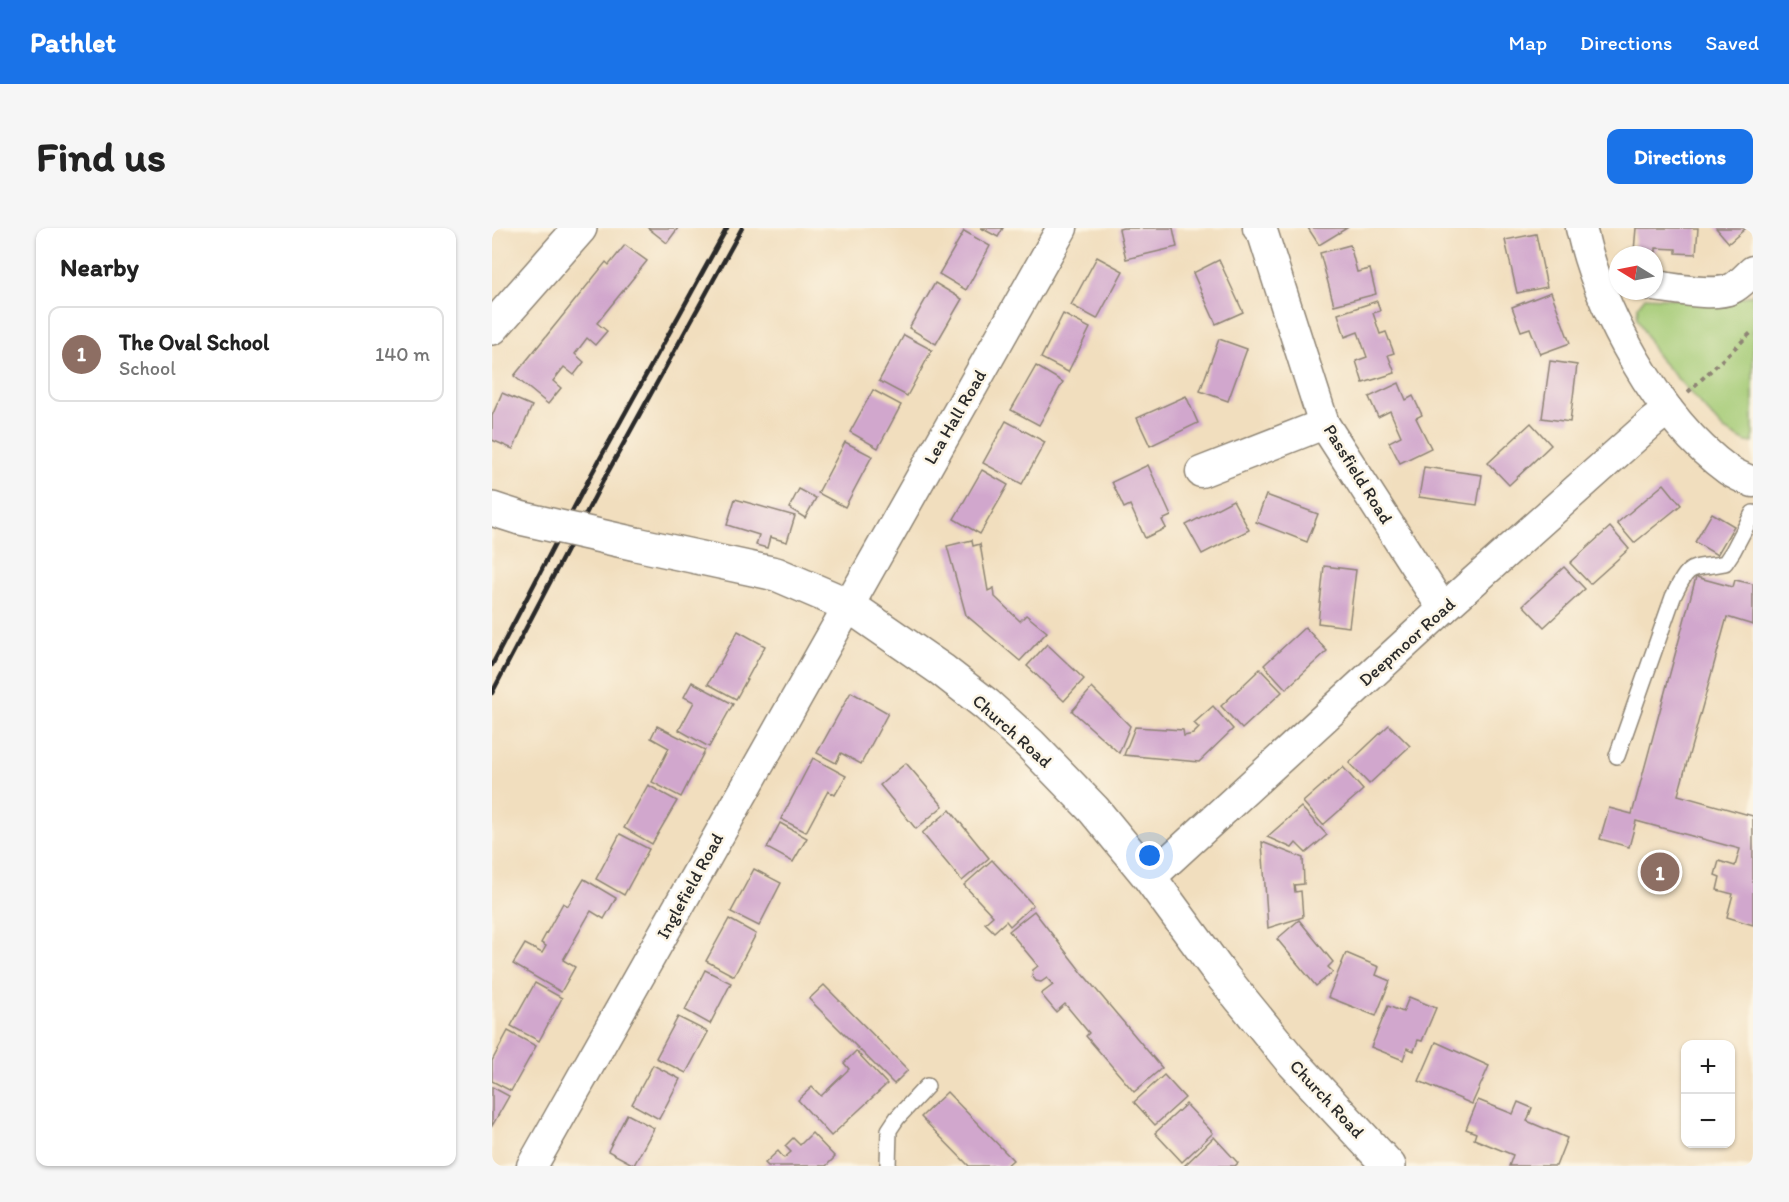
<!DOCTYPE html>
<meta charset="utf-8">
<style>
body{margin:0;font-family:Itim,sans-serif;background:#f6f6f6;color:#222}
.controls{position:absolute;right:18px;bottom:18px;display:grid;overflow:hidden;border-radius:12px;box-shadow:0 2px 4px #0004}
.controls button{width:54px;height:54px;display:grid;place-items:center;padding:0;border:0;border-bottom:2px solid #e0e0e0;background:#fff;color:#222;font:30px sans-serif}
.compass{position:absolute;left:1117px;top:18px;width:54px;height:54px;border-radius:50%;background:#fff;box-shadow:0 2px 4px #0004;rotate:280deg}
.you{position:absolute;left:658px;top:628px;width:21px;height:21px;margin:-15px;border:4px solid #fff;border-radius:50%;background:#1a73e8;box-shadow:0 0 0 9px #1a73e833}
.badge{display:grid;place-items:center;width:39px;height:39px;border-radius:50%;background:#1a73e8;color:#fff;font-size:20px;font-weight:700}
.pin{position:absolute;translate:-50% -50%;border:3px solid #fff;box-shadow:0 2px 6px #0006}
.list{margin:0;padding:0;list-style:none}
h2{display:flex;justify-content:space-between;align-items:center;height:78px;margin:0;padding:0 24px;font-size:26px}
h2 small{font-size:20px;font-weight:400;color:#767676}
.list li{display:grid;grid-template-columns:39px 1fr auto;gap:18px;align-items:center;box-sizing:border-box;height:96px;margin:0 12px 12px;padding:0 12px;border:2px solid #e0e0e0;border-radius:12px}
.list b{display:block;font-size:22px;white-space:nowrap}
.list p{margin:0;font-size:20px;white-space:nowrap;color:#767676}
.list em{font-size:20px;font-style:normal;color:#767676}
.map{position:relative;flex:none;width:1261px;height:938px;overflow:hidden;border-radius:12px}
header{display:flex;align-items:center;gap:36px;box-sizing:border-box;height:84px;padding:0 30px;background:#1a73e8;color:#fff}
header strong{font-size:28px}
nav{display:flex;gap:33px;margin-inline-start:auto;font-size:21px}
.intro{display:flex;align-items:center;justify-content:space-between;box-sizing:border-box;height:144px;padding:0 36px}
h1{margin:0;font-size:42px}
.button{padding:15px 27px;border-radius:12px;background:#1a73e8;color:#fff;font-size:21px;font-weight:700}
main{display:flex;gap:36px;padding:0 36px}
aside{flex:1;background:#fff;border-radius:12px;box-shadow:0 2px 4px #0004}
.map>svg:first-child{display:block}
.green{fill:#a4cb76;stroke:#687b50;stroke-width:1.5}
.building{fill:#d1a7cd}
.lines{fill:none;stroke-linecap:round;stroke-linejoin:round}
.service-casing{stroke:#8e8474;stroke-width:18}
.minor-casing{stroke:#8e8474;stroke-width:33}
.tertiary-casing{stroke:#8e8474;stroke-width:36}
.path{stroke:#8e8474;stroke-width:4;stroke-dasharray:4.5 4.5;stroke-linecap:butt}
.service{stroke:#fff;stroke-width:15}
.minor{stroke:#fff;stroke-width:30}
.tertiary{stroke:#fff;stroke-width:33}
.rail{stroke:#2b2b2b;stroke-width:4.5}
.tertiary-bridge-casing{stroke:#8e8474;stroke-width:36;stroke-linecap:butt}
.tertiary-bridge{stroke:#fff;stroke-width:33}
.labels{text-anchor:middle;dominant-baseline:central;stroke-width:5;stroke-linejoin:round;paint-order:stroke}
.street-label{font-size:18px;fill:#2b2b2b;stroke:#fcf5e5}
</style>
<header>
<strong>Pathlet</strong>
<nav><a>Map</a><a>Directions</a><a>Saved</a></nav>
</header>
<div class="intro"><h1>Find us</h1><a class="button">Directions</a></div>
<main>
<aside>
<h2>Nearby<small></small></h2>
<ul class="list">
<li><span class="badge" style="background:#8d6e63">1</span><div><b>The Oval School</b><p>School</p></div><em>140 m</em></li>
</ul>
</aside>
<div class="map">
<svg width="1261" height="938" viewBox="0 0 1261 938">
<rect width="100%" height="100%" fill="#fcf5e5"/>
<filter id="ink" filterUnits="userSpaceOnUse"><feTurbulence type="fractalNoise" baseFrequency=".0167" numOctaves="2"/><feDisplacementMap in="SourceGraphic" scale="12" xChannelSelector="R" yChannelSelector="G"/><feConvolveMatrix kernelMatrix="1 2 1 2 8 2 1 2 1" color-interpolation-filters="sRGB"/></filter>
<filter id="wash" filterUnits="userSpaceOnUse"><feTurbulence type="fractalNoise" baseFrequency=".008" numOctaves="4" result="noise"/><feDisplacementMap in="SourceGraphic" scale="24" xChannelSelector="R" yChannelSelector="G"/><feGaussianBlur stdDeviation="1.35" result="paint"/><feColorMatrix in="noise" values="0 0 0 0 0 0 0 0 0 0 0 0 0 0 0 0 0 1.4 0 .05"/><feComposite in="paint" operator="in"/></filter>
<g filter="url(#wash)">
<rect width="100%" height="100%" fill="#f1debe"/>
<!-- green -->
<polygon class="green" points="1261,64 1261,215 1254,214 1232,202 1165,128 1145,90 1146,78 1153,69 1235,73 1259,67"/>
<g id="blocks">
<!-- building -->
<g class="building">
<polygon points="156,0 186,0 175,15"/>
<polygon points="489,0 511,0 506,9"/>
<polygon points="631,0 681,0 685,19 634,31 627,1"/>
<polygon points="816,0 855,0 827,17"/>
<polygon points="1144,0 1206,0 1204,26 1184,25 1184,21 1164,20 1164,24 1142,23"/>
<polygon points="1224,0 1254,0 1237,15"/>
<polygon points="472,3 498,18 474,62 447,46"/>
<polygon points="1044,6 1055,59 1025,65 1013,12"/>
<polygon points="133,17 155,33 105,95 115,103 103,117 95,110 83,126 92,134 82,147 72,139 61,153 69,160 56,176 22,148 114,34 117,37"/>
<polygon points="858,17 865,44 878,41 884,66 842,77 828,25"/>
<polygon points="605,29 631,43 605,91 579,77"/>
<polygon points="727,32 751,84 724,96 701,45"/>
<polygon points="443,55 470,71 444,116 417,100"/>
<polygon points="1059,64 1078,115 1048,126 1038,100 1029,103 1020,79"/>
<polygon points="885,73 888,83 881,85 888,106 894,104 902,125 896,127 903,145 871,155 864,133 875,129 866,104 853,109 846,86"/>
<polygon points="571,86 598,100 576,144 549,130"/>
<polygon points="412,107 440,122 415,168 387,153"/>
<polygon points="727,111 755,121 736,173 708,163"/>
<polygon points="1058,133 1085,137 1078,194 1050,190"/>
<polygon points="544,138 571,154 547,197 519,182"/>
<polygon points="907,155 914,172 921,168 930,187 924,190 939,220 908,235 897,214 909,208 898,183 886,189 877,169"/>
<polygon points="381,162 409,177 386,220 358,204"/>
<polygon points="10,165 40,178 21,221 0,212 0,188"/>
<polygon points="694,168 706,195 658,218 645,190"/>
<polygon points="514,193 553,214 530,256 491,235"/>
<polygon points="1039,195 1059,217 1017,257 996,235"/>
<polygon points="353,214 380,228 353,279 326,265"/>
<polygon points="656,237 679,288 670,292 674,300 653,310 638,277 632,280 620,254"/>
<polygon points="932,239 990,247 985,277 927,269"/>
<polygon points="490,242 516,257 488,306 462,291"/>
<polygon points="1172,256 1189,277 1142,315 1125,295"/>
<polygon points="307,261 324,270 313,290 297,280"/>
<polygon points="774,267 826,286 815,314 764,294"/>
<polygon points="243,271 303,288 295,314 278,309 275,320 264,317 267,307 235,297"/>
<polygon points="741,272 757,302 710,326 694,297"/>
<polygon points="1220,285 1242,298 1225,327 1203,314"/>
<polygon points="1118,299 1137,321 1098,356 1078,335"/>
<polygon points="480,312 481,318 488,316 496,363 502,360 503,369 528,393 534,387 555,404 528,433 474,387 455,318"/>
<polygon points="832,338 864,342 857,399 826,395"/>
<polygon points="1072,339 1093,361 1052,399 1031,377"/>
<polygon points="1204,349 1241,359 1243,352 1261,356 1261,397 1235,389 1186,567 1261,588 1261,697 1235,689 1241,666 1225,662 1228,649 1223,647 1227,633 1243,638 1248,621 1144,593 1137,619 1108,611 1117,580 1140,586"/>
<polygon points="813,399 835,423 794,461 772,437"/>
<polygon points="246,403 273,418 244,471 216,456"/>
<polygon points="555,416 592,451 572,473 535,438"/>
<polygon points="768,441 790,464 750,501 729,478"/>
<polygon points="200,454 241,476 217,519 187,502 202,474 192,469"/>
<polygon points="600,460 638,498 627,525 580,483"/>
<polygon points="359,464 396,485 369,536 349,525 344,535 325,525"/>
<polygon points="721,478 741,501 707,534 632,527 643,499 691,502 692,508 701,506 707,500 702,495"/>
<polygon points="897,497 918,518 877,556 857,535"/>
<polygon points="165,498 213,522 189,569 160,554 177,520 159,510"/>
<polygon points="321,530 354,548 343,567 336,563 314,604 289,591"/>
<polygon points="414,535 451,578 424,601 388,557"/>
<polygon points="851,539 871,562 831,597 811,574"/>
<polygon points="156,557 185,573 160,616 132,600"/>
<polygon points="809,579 835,607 814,625 804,615 800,620 775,609"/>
<polygon points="458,582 497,630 470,653 430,605"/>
<polygon points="288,595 315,610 301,634 275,620"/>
<polygon points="128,606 157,621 132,667 104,651"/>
<polygon points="770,614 811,630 812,656 802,657 803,664 809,663 811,689 776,700"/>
<polygon points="500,632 541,677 518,698 514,693 502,704 493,695 501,688 472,657"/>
<polygon points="262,641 289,655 267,698 239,684"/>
<polygon points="92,651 124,670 112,691 99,683 71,732 83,739 69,764 21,736 33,716 50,725 54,718 49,715 71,675 76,678"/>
<polygon points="542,683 591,746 670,840 642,864 594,808 597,805 573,776 564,784 549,766 561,757 555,750 549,754 544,753 540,748 541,742 546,738 517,703"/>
<polygon points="237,691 264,706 242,748 214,733"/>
<polygon points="807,692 841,734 836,739 841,744 824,758 785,711"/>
<polygon points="854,725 887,739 884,747 898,753 884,788 836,769"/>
<polygon points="213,742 239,755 218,796 193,782"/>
<polygon points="43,755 70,770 47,813 19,798"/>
<polygon points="332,757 416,842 402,856 317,771"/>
<polygon points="917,769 944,780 930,813 926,812 922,823 915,820 911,832 879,819 896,778 911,784"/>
<polygon points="186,789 216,804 194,845 164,830"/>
<polygon points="16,803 44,818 19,863 0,853 0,833"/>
<polygon points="944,814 997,838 980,876 927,853"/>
<polygon points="364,823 395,856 339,908 306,872 320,859 329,868 357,841 352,835"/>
<polygon points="161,837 188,851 167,891 140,876"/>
<polygon points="672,847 693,870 663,897 642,874"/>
<polygon points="0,859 17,868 0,898"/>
<polygon points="455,864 521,932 514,938 477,938 429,889"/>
<polygon points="986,872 1021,886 1026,874 1040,880 1035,893 1075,910 1064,938 1017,938 1021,927 982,911 984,905 974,901"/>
<polygon points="694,876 721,905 690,934 663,905"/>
<polygon points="135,886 162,900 142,937 116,923"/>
<polygon points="320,905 343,929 334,938 276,938 273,935 286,923 292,930 299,924 293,918 301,910 308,917"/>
<polygon points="722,909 746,935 743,938 692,938"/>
</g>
</g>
</g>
<g filter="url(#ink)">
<use href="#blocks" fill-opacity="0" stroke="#8e8474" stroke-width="1.5"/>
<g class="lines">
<defs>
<g id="service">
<path d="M1125 528 1181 369C1198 333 1198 342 1233 335L1241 323 1261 285"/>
<polyline points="396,938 397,902 405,890 435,858"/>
</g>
<g id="minor">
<polyline points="766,0 771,6 832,196 951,381"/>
<path d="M1089 0C1108 83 1166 191 1236 242 1244 247 1253 251 1261 254"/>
<path d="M1162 58C1182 60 1220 69 1239 61 1248 57 1254 49 1261 43"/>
<polyline points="709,244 832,196"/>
<polyline points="658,650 951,381 1160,194 1176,182"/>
<polyline points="40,938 570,0"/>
</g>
<g id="tertiary">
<polyline points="0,100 88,0"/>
<polyline points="0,281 28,290"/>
<polyline points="144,316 284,346 356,377 450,442 495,477 538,516 602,582 658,650 727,744 797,830 897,938"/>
</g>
</defs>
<!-- service casing -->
<use href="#service" class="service-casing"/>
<!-- minor casing -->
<use href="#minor" class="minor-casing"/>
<!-- tertiary casing -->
<use href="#tertiary" class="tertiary-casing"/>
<!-- path -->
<polyline class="path" points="1196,164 1261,103"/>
<!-- service -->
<use href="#service" class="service"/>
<!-- minor -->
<use href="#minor" class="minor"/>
<!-- tertiary -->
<use href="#tertiary" class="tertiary"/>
<!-- rail -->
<g class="rail">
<polyline points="0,437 99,247 235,0"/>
<polyline points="0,465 111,253 250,0"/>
</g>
<defs>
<polyline id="tertiary-bridge" points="28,290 144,316"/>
</defs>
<!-- tertiary-bridge casing -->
<use href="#tertiary-bridge" class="tertiary-bridge-casing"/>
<!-- tertiary-bridge -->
<use href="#tertiary-bridge" class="tertiary-bridge"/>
</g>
</g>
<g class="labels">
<!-- street labels -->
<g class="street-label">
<text transform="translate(463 189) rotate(-60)">Lea Hall Road</text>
<text transform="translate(866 246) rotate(58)">Passfield Road</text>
<text transform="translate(915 414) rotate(-42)">Deepmoor Road</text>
<text transform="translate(520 503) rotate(42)">Church Road</text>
<text transform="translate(198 658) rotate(-61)">Inglefield Road</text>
<text transform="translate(835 871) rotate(47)">Church Road</text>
</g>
</g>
</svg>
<div class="controls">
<button>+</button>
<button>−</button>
</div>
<svg class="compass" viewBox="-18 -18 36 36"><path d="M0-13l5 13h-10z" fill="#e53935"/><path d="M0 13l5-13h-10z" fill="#767676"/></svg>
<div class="you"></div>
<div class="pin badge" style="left:1168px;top:644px;background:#8d6e63">1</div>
</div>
</main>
